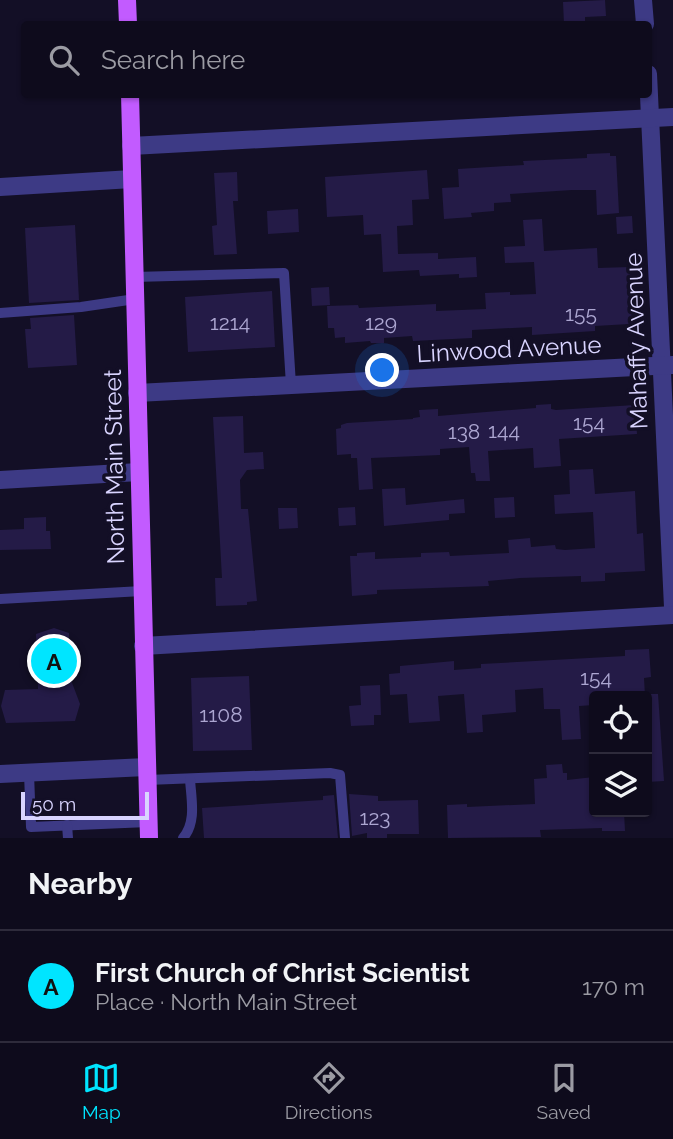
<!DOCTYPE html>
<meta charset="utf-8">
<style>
body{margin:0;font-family:Raleway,sans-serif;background:#1c1929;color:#f1f3f6}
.controls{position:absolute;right:21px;bottom:21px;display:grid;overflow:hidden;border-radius:7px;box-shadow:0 2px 5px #0004}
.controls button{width:63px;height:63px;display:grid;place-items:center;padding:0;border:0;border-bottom:2px solid #2e2b3b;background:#0e0b1c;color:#f1f3f6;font:35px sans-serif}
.scale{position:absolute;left:21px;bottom:18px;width:128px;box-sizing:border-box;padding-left:7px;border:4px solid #d9d4ff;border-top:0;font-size:19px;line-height:24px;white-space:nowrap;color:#d9d4ff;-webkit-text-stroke:5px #130f26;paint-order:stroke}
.you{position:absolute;left:383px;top:371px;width:24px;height:24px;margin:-18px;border:5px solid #fff;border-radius:50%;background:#1a73e8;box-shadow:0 0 0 10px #1a73e833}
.badge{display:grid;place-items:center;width:46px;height:46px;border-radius:50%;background:#00e5ff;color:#111;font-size:23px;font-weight:700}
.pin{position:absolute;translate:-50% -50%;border:4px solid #fff;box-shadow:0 2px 7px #0006}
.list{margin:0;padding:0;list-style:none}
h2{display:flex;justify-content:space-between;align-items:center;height:91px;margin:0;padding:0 28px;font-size:30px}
h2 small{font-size:23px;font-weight:400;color:#9b9ba3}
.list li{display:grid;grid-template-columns:46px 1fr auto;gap:21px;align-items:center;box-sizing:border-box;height:112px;padding:0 28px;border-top:2px solid #2e2b3b}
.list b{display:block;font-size:26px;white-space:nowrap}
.list p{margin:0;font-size:23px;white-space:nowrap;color:#9b9ba3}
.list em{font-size:23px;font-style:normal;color:#9b9ba3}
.icon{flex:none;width:38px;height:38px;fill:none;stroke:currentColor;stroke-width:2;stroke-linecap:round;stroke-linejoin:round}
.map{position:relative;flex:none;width:673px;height:838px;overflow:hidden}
.search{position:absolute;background:#0e0b1c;box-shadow:0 2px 5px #0004;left:21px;right:21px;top:21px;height:77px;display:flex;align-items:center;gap:18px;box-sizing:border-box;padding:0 24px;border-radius:7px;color:#9b9ba3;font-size:26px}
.sheet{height:203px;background:#0e0b1c}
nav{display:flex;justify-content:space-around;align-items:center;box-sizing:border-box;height:98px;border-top:2px solid #2e2b3b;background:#0e0b1c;font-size:19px;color:#9b9ba3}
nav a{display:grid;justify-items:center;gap:4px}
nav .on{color:#00e5ff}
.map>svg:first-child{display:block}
.building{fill:#241b47}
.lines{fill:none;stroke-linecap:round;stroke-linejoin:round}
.service{stroke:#3d3a85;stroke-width:10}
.minor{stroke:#3d3a85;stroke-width:18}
.primary{stroke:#c25bff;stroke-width:18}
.labels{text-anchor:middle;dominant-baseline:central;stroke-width:7;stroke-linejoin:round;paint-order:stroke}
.number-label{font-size:21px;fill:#aca6d1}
.street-label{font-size:24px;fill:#d9d4ff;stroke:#130f26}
</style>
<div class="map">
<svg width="673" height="838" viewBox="0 0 673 838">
<rect width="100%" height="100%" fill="#130f26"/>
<!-- building -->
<g class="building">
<polygon points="605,0 606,16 585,17 585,24 564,24 563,2"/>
<polygon points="610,153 610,156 616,156 619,213 597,215 596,190 572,190 510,194 511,202 494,203 494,211 471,213 472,217 444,219 442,188 459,187 458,169 524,165 523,161 587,158 587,154"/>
<polygon points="427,170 429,199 412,200 413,225 397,226 398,254 438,253 438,259 476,257 477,277 459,278 459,274 420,276 419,270 383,272 381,234 364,235 363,215 327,217 325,177"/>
<polygon points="237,172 238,201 233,201 237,254 214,255 212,226 217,225 214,173"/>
<polygon points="298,209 299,232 268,234 267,211"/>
<polygon points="632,216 633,233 617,234 616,217"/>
<polygon points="542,219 544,251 597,248 598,268 630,267 632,319 629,319 629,324 595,326 595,331 532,335 532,327 472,330 472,338 413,341 412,336 384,338 384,343 371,343 370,341 345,343 345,337 335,338 334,328 328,328 327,306 358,305 359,308 436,304 436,311 486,309 485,293 510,292 510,295 536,294 534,262 505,263 504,247 525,246 523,220"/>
<polygon points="75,225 79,300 29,303 25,228"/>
<polygon points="329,287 330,305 312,306 311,288"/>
<polygon points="272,291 275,347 188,352 185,297"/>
<polygon points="74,315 77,365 28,368 25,329 31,329 30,318"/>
<polygon points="551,404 551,409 556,410 635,405 637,434 559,439 561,466 534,468 533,448 488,451 490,481 476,481 475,473 471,473 469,447 440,449 440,455 371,458 373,489 359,490 357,458 351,458 351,454 337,455 336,429 341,428 341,425 347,423 413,419 413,418 420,417 419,410 438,409 438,416 536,408 536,405"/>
<polygon points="243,416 244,453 263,452 264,469 247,470 240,480 241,509 248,509 257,601 247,602 247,605 216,606 215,578 222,578 213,417"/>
<polygon points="593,469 595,494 635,491 637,534 643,533 645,571 605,573 605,581 581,582 581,576 520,578 488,581 489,586 377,590 377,594 352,596 350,556 357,556 357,553 375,552 375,559 421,557 421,553 449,552 450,556 509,553 508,540 530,538 531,547 555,545 556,549 565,550 595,548 593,512 555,514 554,495 570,494 569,470"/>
<polygon points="405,488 406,505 464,499 465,513 449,514 449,520 384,526 382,489"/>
<polygon points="514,497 515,517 495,518 494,498"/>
<polygon points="355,507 356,525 339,526 338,508"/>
<polygon points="278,508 297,508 298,528 279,529"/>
<polygon points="46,517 46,531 50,531 51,549 0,550 0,530 24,529 24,518"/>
<polygon points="54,628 69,633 71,680 80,704 75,721 6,723 1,706 5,690 38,689 36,634"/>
<polygon points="649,649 651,677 644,678 645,696 594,696 594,705 579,706 581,739 562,740 560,709 544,709 543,688 515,690 516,712 482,715 483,732 467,733 464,694 438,696 440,721 409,723 407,694 390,695 389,674 400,673 400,666 454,661 454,670 481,668 481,664 625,656 625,650"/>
<polygon points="249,676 252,750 193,751 191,678"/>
<polygon points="380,685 381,715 374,715 374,725 351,726 349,706 361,705 360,686"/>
<polygon points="647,694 658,694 664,781 647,782"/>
<polygon points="562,764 563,773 567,773 567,780 594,777 594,812 624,812 625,831 602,831 602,828 540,830 541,837 448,838 447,805 467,804 467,807 535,804 534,779 547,778 546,765"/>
<polygon points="349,794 378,796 378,801 418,800 419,834 387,834 387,838 367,838 367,833 352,836"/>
<polygon points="334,795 338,838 204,838 202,808 323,800 323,796"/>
</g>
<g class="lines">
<!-- service -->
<g class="service">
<polyline points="134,277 284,273 291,385"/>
<polyline points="0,313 81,307 135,299"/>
<polyline points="0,599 142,591"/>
<polyline points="29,773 31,827 148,822"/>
<polyline points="147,780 330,773 340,775 345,838"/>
<polyline points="67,825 68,838"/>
<path d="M183 838C197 822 191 798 190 779"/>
</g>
<!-- minor -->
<g class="minor">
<polyline points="643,0 645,24"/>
<polyline points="648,74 673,607"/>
<polyline points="131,146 673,117"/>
<polyline points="0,187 132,179"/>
<polyline points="137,393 673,365"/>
<polyline points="0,480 139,472"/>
<polyline points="143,646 673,615"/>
<polyline points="0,774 146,767"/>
</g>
<!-- primary -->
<g class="primary">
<polyline points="127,0 128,24"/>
<polyline points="130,94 149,838"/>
</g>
</g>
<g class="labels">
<!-- number labels -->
<g class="number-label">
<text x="581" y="313">155</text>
<text x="230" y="322">1214</text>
<text x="381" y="322">129</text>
<text x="589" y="422">154</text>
<text x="504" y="430">144</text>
<text x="464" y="431">138</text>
<text x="596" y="677">154</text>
<text x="221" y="714">1108</text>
<text x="375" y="817">123</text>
</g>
<!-- street labels -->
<g class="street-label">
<text transform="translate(636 341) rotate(-92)">Mahaffy Avenue</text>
<text transform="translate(509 349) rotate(-3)">Linwood Avenue</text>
<text transform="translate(114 467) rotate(-91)">North Main Street</text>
</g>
</g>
</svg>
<div class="controls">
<button><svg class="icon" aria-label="locate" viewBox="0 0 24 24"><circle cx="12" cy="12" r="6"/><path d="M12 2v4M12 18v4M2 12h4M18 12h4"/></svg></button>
<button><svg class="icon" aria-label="layers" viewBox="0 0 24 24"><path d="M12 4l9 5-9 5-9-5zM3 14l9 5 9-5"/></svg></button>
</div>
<div class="scale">50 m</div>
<div class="you"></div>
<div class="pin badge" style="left:54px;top:661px">A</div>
<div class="search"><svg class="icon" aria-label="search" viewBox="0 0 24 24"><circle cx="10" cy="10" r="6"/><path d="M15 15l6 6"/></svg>Search here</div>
</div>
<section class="sheet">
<h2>Nearby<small></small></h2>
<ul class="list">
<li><span class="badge">A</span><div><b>First Church of Christ Scientist</b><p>Place · North Main Street</p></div><em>170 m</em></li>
</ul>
</section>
<nav>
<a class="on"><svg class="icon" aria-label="map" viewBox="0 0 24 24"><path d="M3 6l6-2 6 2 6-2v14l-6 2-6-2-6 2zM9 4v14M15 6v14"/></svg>Map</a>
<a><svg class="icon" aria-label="directions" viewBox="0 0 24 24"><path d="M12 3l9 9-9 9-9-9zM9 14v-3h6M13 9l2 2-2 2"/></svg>Directions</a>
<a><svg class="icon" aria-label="saved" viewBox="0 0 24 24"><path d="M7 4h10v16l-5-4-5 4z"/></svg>Saved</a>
</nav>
